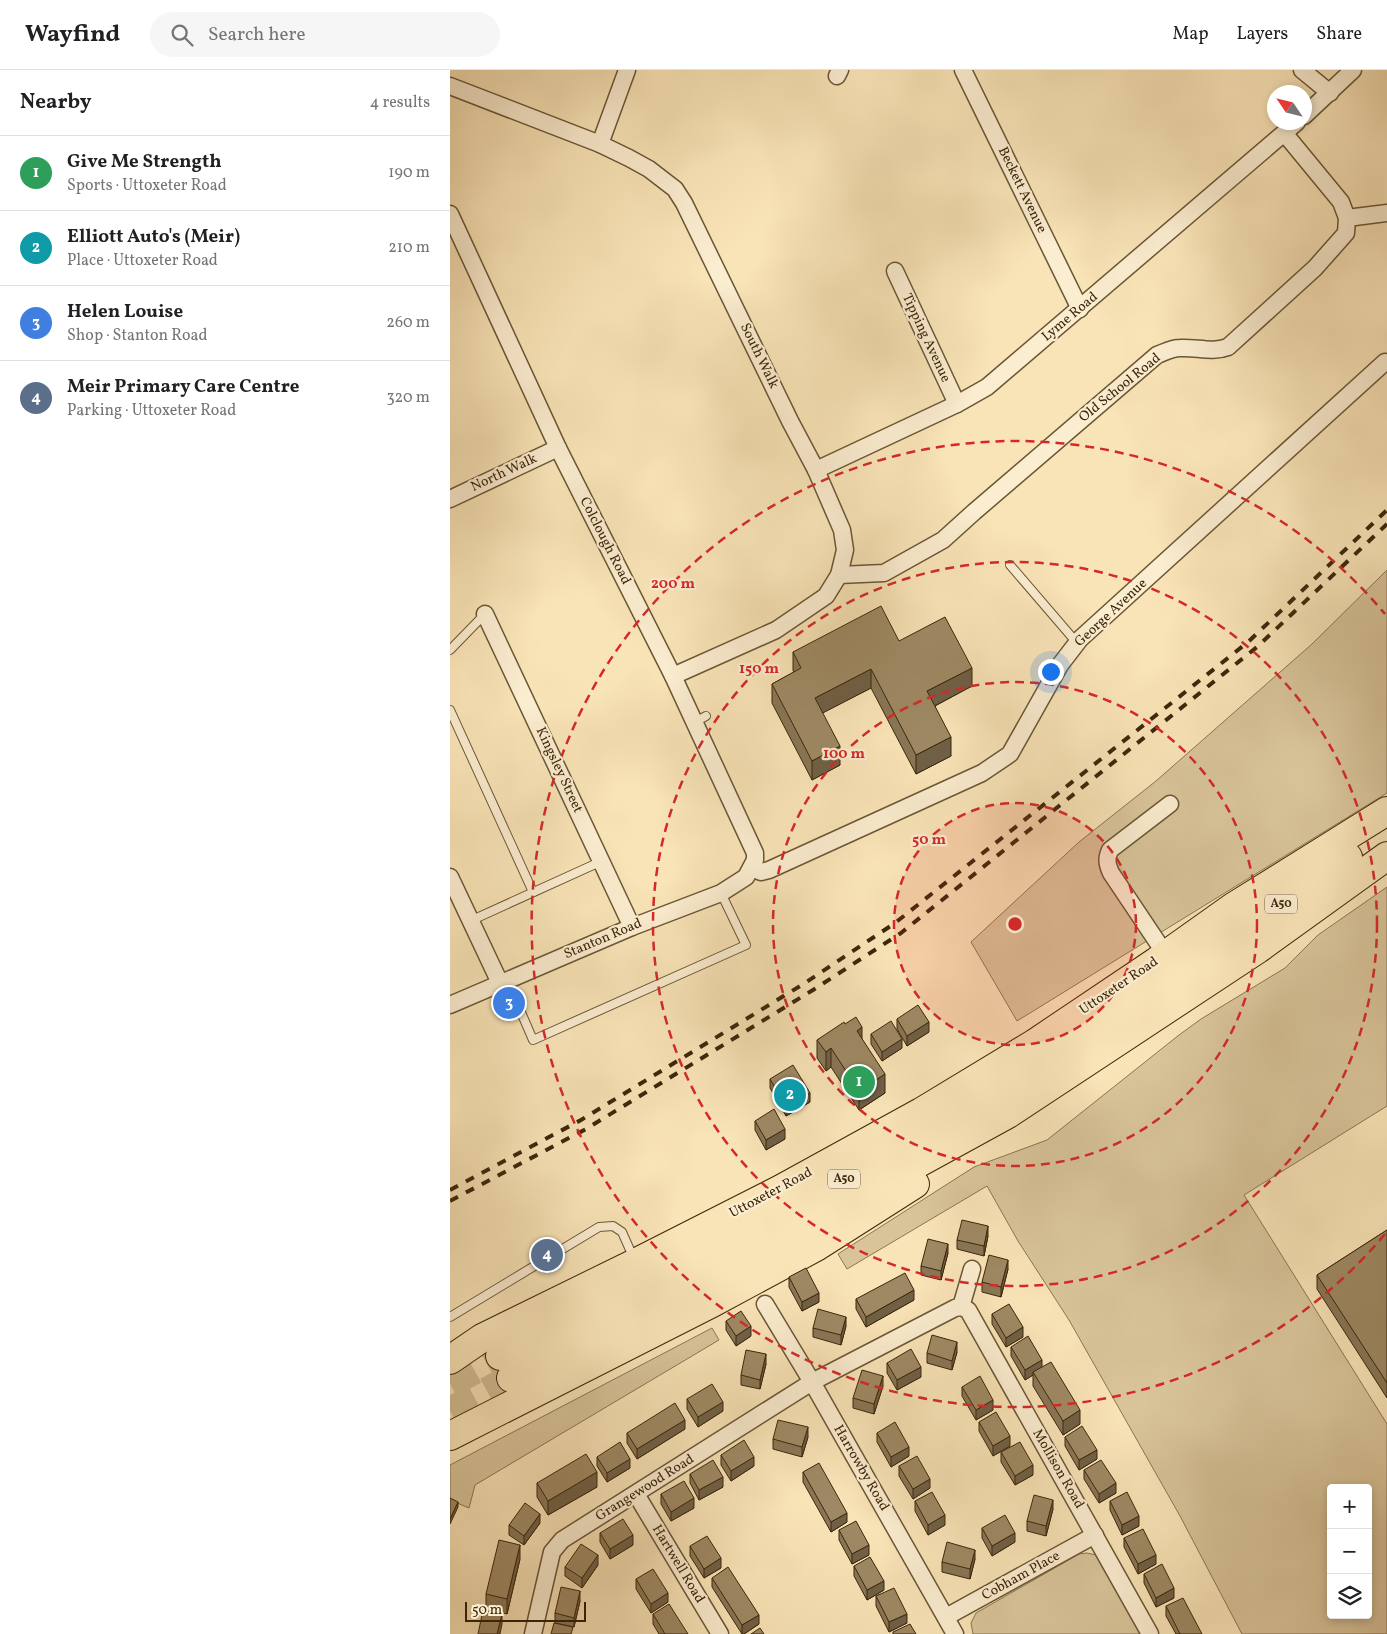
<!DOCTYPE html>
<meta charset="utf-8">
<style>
body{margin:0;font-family:Vollkorn,serif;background:#f6f6f6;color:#202124}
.controls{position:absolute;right:15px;bottom:15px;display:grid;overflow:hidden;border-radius:5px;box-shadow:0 2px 8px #0003}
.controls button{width:45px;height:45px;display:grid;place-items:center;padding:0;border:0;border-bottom:1px solid #e0e0e0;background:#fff;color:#202124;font:25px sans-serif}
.compass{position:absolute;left:817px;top:15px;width:45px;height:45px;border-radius:50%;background:#fff;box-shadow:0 2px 8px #0003;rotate:305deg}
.scale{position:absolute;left:15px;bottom:12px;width:121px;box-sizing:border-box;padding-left:5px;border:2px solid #3c260a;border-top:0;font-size:14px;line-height:18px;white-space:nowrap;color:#3c260a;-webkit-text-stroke:4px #fbedd0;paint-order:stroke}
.you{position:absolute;left:600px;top:601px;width:18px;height:18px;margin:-12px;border:4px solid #fff;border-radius:50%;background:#1a73e8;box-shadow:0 0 0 8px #1a73e833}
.badge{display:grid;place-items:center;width:32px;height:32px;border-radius:50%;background:#8f2418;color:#fff;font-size:16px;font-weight:700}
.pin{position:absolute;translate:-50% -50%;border:2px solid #fff;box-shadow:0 1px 5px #0006}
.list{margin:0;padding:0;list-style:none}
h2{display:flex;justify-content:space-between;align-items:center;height:65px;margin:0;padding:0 20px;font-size:21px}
h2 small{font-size:16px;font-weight:400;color:#757577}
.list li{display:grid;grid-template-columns:32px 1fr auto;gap:15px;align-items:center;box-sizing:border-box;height:75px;padding:0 20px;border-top:1px solid #e0e0e0}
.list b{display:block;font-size:19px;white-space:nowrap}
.list p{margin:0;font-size:16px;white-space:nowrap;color:#757577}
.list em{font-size:16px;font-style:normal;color:#757577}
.icon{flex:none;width:28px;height:28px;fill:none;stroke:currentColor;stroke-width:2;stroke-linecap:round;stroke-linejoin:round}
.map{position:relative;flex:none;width:937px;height:1564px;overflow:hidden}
header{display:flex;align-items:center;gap:30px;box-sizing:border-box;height:70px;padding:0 25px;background:#fff;border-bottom:1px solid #e0e0e0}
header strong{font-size:24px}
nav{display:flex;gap:28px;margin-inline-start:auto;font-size:18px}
.search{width:350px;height:45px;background:#f6f6f6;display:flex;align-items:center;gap:12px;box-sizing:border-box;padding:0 18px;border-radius:28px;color:#757577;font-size:19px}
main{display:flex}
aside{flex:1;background:#fff}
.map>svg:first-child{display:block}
.green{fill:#d9c49a;stroke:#8a7552;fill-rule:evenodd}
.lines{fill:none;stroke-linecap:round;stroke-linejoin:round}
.trunk-tunnel{stroke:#d3be94;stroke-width:28;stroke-dasharray:28 14;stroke-linecap:butt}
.service-casing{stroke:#6b5635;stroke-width:10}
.minor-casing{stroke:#6b5635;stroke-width:19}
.trunk-casing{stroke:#3c260a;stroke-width:30}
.service{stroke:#fbedd0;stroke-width:8}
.minor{stroke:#fbedd0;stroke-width:16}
.trunk{stroke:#f9e4b7;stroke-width:28}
.rail{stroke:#3c260a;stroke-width:4;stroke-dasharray:9 9;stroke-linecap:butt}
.wall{fill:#887656;stroke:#3c260a}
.shaded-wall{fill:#6f6046;stroke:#3c260a}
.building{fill:#9e8964;stroke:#3c260a}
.ring{fill:none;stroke:#d62828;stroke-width:2.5;stroke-dasharray:9 6}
.labels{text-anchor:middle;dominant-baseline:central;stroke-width:4.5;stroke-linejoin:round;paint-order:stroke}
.shield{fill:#fbedd0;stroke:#756245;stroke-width:1}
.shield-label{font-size:12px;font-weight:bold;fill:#3c260a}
.street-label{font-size:14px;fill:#3c260a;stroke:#fbedd0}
.centre{fill:#d62828;stroke:#fbedd0;stroke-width:2.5}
.ring-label{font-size:15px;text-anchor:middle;font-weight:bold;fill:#d62828;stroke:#fbedd0;stroke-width:4.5;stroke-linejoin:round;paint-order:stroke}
</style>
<header>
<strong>Wayfind</strong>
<div class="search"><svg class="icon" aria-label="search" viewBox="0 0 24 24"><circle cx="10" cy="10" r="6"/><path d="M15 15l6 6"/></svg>Search here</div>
<nav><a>Map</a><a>Layers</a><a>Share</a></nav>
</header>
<main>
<aside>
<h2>Nearby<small>4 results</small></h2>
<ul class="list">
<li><span class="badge" style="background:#2e9e5b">1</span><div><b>Give Me Strength</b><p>Sports · Uttoxeter Road</p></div><em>190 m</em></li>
<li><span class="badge" style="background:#0f9aa8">2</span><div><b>Elliott Auto's (Meir)</b><p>Place · Uttoxeter Road</p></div><em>210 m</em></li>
<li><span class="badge" style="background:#3f7fe0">3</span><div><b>Helen Louise</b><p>Shop · Stanton Road</p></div><em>260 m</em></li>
<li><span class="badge" style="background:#5c6f8a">4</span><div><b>Meir Primary Care Centre</b><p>Parking · Uttoxeter Road</p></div><em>320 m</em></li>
</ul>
</aside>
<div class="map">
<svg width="937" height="1564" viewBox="0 0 937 1564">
<rect width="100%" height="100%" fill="#f9e4b7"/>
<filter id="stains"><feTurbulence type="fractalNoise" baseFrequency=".004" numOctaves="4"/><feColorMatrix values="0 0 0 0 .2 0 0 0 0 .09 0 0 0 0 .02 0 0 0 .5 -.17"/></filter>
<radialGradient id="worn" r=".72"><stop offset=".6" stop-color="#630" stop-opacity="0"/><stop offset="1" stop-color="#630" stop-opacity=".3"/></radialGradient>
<!-- green -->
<g class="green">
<polygon points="937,500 937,723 567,951 521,872 629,772 706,711 862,574"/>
<path d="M937 817V1036L794 1125 937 1354V1564H792L730 1446 619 1250 568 1171 537 1116 397 1199 388 1184 524 1097 597 1070 729 965 751 949 835 898 868 865ZM881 1418H918V1545H881Z"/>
<polygon points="262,1258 269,1270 25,1415 19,1438 0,1430 0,1395"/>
<polygon points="637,1483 646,1485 651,1488 692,1564 523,1564 521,1553 526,1543 629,1484"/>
</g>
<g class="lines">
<!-- trunk-tunnel -->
<g class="trunk-tunnel">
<polyline points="0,1314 50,1286"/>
<polyline points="0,1341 61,1308"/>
</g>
<defs>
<g id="service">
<polyline points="560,495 627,573"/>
<polyline points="0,580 35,544"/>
<polyline points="0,640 83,822"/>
<polyline points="245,652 256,646"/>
<polyline points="20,851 152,791"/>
<polyline points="57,910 83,970 296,875 271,823"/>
<polyline points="0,1247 149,1157 163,1156 172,1162 184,1189"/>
</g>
<g id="minor">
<polyline points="513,0 630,239"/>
<polyline points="852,0 880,23"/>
<polyline points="387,6 390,0"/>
<polyline points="0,16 150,74 179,88 199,99 225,119 234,133 340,351 366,400 392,460 395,480 389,505 376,526 326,560 223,606"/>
<polyline points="854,46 903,0"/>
<polyline points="150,74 177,0"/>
<polyline points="0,144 108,378 223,606 305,783 305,790 296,807 271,823 182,857 0,935"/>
<polyline points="897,148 937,143"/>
<polyline points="445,201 507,334"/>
<polyline points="366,400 507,334 537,317 847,52"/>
<polyline points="0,429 108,378"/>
<path d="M389 505 434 503 493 470 524 442 707 285C715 282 722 278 730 278 747 277 762 283 778 277L865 198 896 163 897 148 891 132 835 64"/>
<polyline points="35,544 182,857"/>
<polyline points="302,798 311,802 319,800 532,703 560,684 610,595 630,569 935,292"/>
<polyline points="0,807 50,913"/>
<path d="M716 885 661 803C657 794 656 789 660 780L720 734"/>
<polyline points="315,1234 362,1312 505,1564"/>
<polyline points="511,1237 522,1199"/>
<polyline points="186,1424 270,1564"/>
<polyline points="496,1547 645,1465"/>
<polyline points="83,1564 102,1482 112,1470 362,1312 505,1238 511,1237 518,1240 700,1564"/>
</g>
<g id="trunk">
<polyline points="50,1286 359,1128 551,1023 725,908 898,787"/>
<polyline points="0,1290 32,1268 185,1193 331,1119 471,1042 585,973 707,891 783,837 937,741"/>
<polyline points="61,1308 297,1187 558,1044 808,879 937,786"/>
<polyline points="0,1366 264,1232 366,1177 465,1114"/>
</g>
</defs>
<!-- service casing -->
<use href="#service" class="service-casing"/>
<!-- minor casing -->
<use href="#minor" class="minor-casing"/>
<!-- trunk casing -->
<use href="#trunk" class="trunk-casing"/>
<!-- service -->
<use href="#service" class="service"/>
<!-- minor -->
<use href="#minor" class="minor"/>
<!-- trunk -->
<use href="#trunk" class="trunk"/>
<!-- rail -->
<g class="rail">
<polyline points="0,1120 131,1050 355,913 445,853 798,572 937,440"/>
<polyline points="0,1131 136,1059 363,920 451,863 807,577 937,454"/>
</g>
</g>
<!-- wall -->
<g class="wall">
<polygon points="449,571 522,616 485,636 501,686 466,704 421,618 372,643 390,695 362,710 322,633 322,614 344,602 343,601 343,582"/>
<polygon points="447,949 479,962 457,976 447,959"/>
<polygon points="395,954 412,969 435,1023 409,1040 381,997 376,1001 367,988 367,970"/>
<polygon points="421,964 452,978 432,991 421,974"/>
<polygon points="320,1009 360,1032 336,1046 320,1018"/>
<polygon points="305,1051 335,1069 316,1080 305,1060"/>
<polygon points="937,1160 937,1328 867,1219 867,1205"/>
<polygon points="538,1166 534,1186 507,1179 507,1170"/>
<polygon points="498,1183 491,1210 471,1205 471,1196"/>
<polygon points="558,1199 551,1227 532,1222 532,1212"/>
<polygon points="339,1207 369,1232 352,1241 339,1217"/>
<polygon points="406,1229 464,1230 416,1257 406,1239"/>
<polygon points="542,1244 573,1267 556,1277 542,1254"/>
<polygon points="276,1251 301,1266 286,1276 276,1260"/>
<polygon points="396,1256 391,1275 363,1267 363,1258"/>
<polygon points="561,1277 592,1297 630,1354 613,1365 583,1316 583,1305 575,1310 561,1286"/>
<polygon points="507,1282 502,1300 477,1293 477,1283"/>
<polygon points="437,1293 471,1307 447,1320 437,1303"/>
<polygon points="316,1294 310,1319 291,1315 291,1305"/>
<polygon points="433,1316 424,1344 403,1338 403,1328"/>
<polygon points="512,1317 543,1340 526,1350 512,1326"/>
<polygon points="237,1329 273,1341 248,1357 237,1339"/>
<polygon points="529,1352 560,1376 543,1386 529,1361"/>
<polygon points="235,1359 187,1389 177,1373 177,1363"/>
<polygon points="427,1363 459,1386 441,1397 427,1372"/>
<polygon points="358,1367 352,1387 323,1379 323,1369"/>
<polygon points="615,1367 647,1389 629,1400 615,1376"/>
<polygon points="551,1382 583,1405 565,1415 551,1392"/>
<polygon points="271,1385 304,1396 281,1411 271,1395"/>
<polygon points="147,1387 180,1398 157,1412 147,1396"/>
<polygon points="449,1396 480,1418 463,1429 449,1406"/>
<polygon points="634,1400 666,1423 649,1433 634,1409"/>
<polygon points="353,1402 397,1452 381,1462 353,1412"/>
<polygon points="240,1404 273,1417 249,1430 240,1413"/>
<polygon points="87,1413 147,1417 98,1445 87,1427"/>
<polygon points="211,1424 244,1438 221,1451 211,1434"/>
<polygon points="465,1431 495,1455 478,1465 465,1441"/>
<polygon points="660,1431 689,1456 672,1465 660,1440"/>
<polygon points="603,1439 596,1466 577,1461 577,1451"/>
<polygon points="90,1453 74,1475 59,1465 59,1455"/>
<polygon points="532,1458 565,1472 542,1486 532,1468"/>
<polygon points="389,1460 419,1485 402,1494 389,1470"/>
<polygon points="150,1463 183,1475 160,1489 150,1472"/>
<polygon points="674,1468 706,1494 688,1504 674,1477"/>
<polygon points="240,1476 271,1498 254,1508 240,1486"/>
<polygon points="70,1489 57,1544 36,1539 36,1524"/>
<polygon points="525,1489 520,1509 492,1502 492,1492"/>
<polygon points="148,1495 132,1518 115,1506 115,1497"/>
<polygon points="404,1496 434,1520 417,1530 404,1506"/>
<polygon points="694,1504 724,1528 706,1537 694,1513"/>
<polygon points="262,1508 309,1554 294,1564 292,1564 262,1517"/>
<polygon points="186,1509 218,1532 201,1543 186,1519"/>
<polygon points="426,1526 457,1553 439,1562 426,1536"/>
<polygon points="130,1531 124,1557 105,1553 105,1543"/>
<polygon points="716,1536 752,1564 726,1564 716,1546"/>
<polygon points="203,1544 238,1564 209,1564 203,1554"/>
</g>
<!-- shaded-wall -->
<g class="shaded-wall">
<polygon points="522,598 522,616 477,640 477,621"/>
<polygon points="421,599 421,618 365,647 365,628"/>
<polygon points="501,667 501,686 466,704 466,685"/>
<polygon points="390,676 390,695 362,710 362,691"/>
<polygon points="479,952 479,962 457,976 457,966"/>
<polygon points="412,957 412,976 407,961"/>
<polygon points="452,969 452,978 432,991 432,982"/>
<polygon points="381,978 381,997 376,1001 376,982"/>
<polygon points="435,1004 435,1023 409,1040 409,1021"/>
<polygon points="360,1023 360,1032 336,1046 336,1036"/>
<polygon points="335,1059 335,1069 316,1080 316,1070"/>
<polygon points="538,1156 538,1166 534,1186 534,1176"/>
<polygon points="498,1174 498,1183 491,1210 491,1201"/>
<polygon points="558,1190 558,1199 551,1227 551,1217"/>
<polygon points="464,1220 464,1230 416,1257 416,1247"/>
<polygon points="369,1223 369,1232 352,1241 352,1232"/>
<polygon points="396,1247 396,1256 391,1275 391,1265"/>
<polygon points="301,1256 301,1266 286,1276 286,1266"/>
<polygon points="573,1257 573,1267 556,1277 556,1268"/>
<polygon points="507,1272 507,1282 502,1300 502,1291"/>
<polygon points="316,1284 316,1294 310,1319 310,1310"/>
<polygon points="592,1290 592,1299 583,1302 583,1305 575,1310 575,1300"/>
<polygon points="471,1297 471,1307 447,1320 447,1310"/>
<polygon points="433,1306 433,1316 424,1344 424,1334"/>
<polygon points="543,1330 543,1340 526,1350 526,1340"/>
<polygon points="273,1332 273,1341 248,1357 248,1347"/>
<polygon points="630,1340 630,1354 613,1365 613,1351"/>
<polygon points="235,1350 235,1359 187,1389 187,1379"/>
<polygon points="358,1357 358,1367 352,1387 352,1377"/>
<polygon points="560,1366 560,1376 543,1386 543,1376"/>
<polygon points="459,1377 459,1386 441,1397 441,1387"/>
<polygon points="647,1380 647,1389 629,1400 629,1390"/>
<polygon points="304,1387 304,1396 281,1411 281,1401"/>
<polygon points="180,1389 180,1398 157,1412 157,1403"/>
<polygon points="583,1395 583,1405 565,1415 565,1406"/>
<polygon points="147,1402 147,1417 98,1445 98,1431"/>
<polygon points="273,1407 273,1417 249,1430 249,1420"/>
<polygon points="480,1409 480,1418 463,1429 463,1419"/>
<polygon points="666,1413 666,1423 649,1433 649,1424"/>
<polygon points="244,1428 244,1438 221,1451 221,1442"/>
<polygon points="603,1430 603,1439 596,1466 596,1456"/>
<polygon points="8,1432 8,1437 0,1454 0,1449"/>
<polygon points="397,1443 397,1452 381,1462 381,1452"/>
<polygon points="90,1444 90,1453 74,1475 74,1466"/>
<polygon points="495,1445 495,1455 478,1465 478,1455"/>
<polygon points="689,1446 689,1456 672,1465 672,1455"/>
<polygon points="565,1463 565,1472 542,1486 542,1476"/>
<polygon points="183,1465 183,1475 160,1489 160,1479"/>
<polygon points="70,1475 70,1489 57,1544 57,1529"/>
<polygon points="419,1475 419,1485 402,1494 402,1484"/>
<polygon points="525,1480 525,1489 520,1509 520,1499"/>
<polygon points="148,1485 148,1495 132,1518 132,1508"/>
<polygon points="706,1485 706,1494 688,1504 688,1494"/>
<polygon points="271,1488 271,1498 254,1508 254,1499"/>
<polygon points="434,1511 434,1520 417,1530 417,1520"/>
<polygon points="724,1518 724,1528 706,1537 706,1528"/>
<polygon points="130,1521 130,1531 124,1557 124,1548"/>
<polygon points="218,1523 218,1532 201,1543 201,1534"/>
<polygon points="52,1544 52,1554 50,1564 47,1564"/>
<polygon points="457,1544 457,1553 439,1562 439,1552"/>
<polygon points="309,1545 309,1554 294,1564 292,1564 292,1555"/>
</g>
<!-- building -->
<g class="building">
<polygon points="431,536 449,571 495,547 522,598 477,621 501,667 466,685 421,599 365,628 390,676 362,691 322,614 351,598 343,582"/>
<polygon points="468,935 479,952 457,966 447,949"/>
<polygon points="406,947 412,957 407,961 435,1004 409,1021 381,978 376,982 367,970 394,952 395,954"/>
<polygon points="441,951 452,969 432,982 421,964"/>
<polygon points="343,995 360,1023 336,1036 320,1009"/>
<polygon points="324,1039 335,1059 316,1070 305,1051"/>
<polygon points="512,1150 538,1156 534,1176 507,1170"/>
<polygon points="937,1160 937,1313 867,1205"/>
<polygon points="478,1169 498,1174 491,1201 471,1196"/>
<polygon points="539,1185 558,1190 551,1217 532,1212"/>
<polygon points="356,1198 369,1223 352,1232 339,1207"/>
<polygon points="455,1203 464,1220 416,1247 406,1229"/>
<polygon points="559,1234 573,1257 556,1268 542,1244"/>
<polygon points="368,1239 396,1247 391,1265 363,1258"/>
<polygon points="291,1241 301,1256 286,1266 276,1251"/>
<polygon points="482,1265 507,1272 502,1291 477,1283"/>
<polygon points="578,1266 592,1290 575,1300 561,1277"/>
<polygon points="461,1279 471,1297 447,1310 437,1293"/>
<polygon points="296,1280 316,1284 310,1310 291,1305"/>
<polygon points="601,1292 630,1340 613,1351 583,1302"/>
<polygon points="412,1300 433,1306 424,1334 403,1328"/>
<polygon points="530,1306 543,1330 526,1340 512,1317"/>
<polygon points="262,1314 273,1332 248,1347 237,1329"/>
<polygon points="225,1333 235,1350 187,1379 177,1363"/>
<polygon points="546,1342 560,1366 543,1376 529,1352"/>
<polygon points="328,1350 358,1357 352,1377 323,1369"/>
<polygon points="445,1352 459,1377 441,1387 427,1363"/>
<polygon points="632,1356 647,1380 629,1390 615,1367"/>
<polygon points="294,1370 304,1387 281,1401 271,1385"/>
<polygon points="170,1372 180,1389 157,1403 147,1387"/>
<polygon points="570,1372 583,1395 565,1406 551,1382"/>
<polygon points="136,1384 147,1402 98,1431 87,1413"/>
<polygon points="467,1386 480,1409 463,1419 449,1396"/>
<polygon points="263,1390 273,1407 249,1420 240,1404"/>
<polygon points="651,1390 666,1413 649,1424 634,1400"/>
<polygon points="369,1393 397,1443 381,1452 353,1402"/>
<polygon points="234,1411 244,1428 221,1442 211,1424"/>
<polygon points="482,1422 495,1445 478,1455 465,1431"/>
<polygon points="677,1422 689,1446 672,1455 660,1431"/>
<polygon points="584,1425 603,1430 596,1456 577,1451"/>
<polygon points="0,1428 8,1432 0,1449"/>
<polygon points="75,1433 90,1444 74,1466 59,1455"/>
<polygon points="555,1445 565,1463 542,1476 532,1458"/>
<polygon points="173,1449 183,1465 160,1479 150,1463"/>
<polygon points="406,1451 419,1475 402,1484 389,1460"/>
<polygon points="693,1459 706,1485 688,1494 674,1468"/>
<polygon points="257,1466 271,1488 254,1499 240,1476"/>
<polygon points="49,1470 70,1475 57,1529 36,1524"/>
<polygon points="497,1472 525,1480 520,1499 492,1492"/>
<polygon points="131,1474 148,1485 132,1508 115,1497"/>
<polygon points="420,1487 434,1511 417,1520 404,1496"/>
<polygon points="712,1494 724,1518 706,1528 694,1504"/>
<polygon points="278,1497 309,1545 292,1555 262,1508"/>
<polygon points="203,1499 218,1523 201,1534 186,1509"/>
<polygon points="111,1517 130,1521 124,1548 105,1543"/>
<polygon points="444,1518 457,1544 439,1552 426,1526"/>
<polygon points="733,1528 752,1564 730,1564 716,1536"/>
<polygon points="219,1534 238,1564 215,1564 203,1544"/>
<polygon points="33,1540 52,1544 47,1564 28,1564"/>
<polygon points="104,1553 123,1557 121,1564 101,1564"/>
<polygon points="460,1554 466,1564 443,1564 443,1562"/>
<polygon points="310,1558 314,1564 301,1564"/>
</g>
<!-- distance rings -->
<circle cx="565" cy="854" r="121" fill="#d62828" fill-opacity=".12"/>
<g class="ring">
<circle cx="565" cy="854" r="121"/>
<circle cx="565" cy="854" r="242"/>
<circle cx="565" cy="854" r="362"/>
<path d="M935 1164A483 483 0 1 1 935 544"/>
</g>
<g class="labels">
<!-- shield labels -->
<g class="shield">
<rect x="815" y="824.5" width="32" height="19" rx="4"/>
<rect x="378" y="1099.5" width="32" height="19" rx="4"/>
</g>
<g class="shield-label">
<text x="831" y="834">A50</text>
<text x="394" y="1109">A50</text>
</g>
<!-- street labels -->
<g class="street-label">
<text transform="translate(572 120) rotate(64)">Beckett Avenue</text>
<text transform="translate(620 247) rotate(-40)">Lyme Road</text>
<text transform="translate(476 268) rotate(65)">Tipping Avenue</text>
<text transform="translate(309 286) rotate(64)">South Walk</text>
<text transform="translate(670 318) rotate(-39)">Old School Road</text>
<text transform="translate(54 403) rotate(-25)">North Walk</text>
<text transform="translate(155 471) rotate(63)">Colclough Road</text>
<text transform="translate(661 543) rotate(-43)">George Avenue</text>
<text transform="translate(109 700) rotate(65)">Kingsley Street</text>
<text transform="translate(153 869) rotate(-23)">Stanton Road</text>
<text transform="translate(669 916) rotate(-34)">Uttoxeter Road</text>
<text transform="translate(321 1123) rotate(-28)">Uttoxeter Road</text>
<text transform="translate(411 1398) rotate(60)">Harrowby Road</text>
<text transform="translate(608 1399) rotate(60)">Mollison Road</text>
<text transform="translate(195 1418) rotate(-32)">Grangewood Road</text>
<text transform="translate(228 1494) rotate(59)">Hartwell Road</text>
<text transform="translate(571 1506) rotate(-29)">Cobham Place</text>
</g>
</g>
<circle cx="565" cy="854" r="8" class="centre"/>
<g class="ring-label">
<text x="223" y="518">200 m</text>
<text x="309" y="603">150 m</text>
<text x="394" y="688">100 m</text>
<text x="479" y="774">50 m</text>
</g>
<rect width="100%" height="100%" filter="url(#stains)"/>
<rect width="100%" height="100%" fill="url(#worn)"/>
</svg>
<div class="controls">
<button>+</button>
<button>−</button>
<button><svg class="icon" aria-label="layers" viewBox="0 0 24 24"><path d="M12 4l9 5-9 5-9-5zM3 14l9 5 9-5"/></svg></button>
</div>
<svg class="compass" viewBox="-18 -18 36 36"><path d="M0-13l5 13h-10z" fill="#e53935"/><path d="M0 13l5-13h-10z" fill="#757577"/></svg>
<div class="scale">50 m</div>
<div class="you"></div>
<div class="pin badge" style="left:409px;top:1012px;background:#2e9e5b">1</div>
<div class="pin badge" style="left:340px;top:1025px;background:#0f9aa8">2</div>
<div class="pin badge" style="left:59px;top:933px;background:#3f7fe0">3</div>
<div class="pin badge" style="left:97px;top:1185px;background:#5c6f8a">4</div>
</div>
</main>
